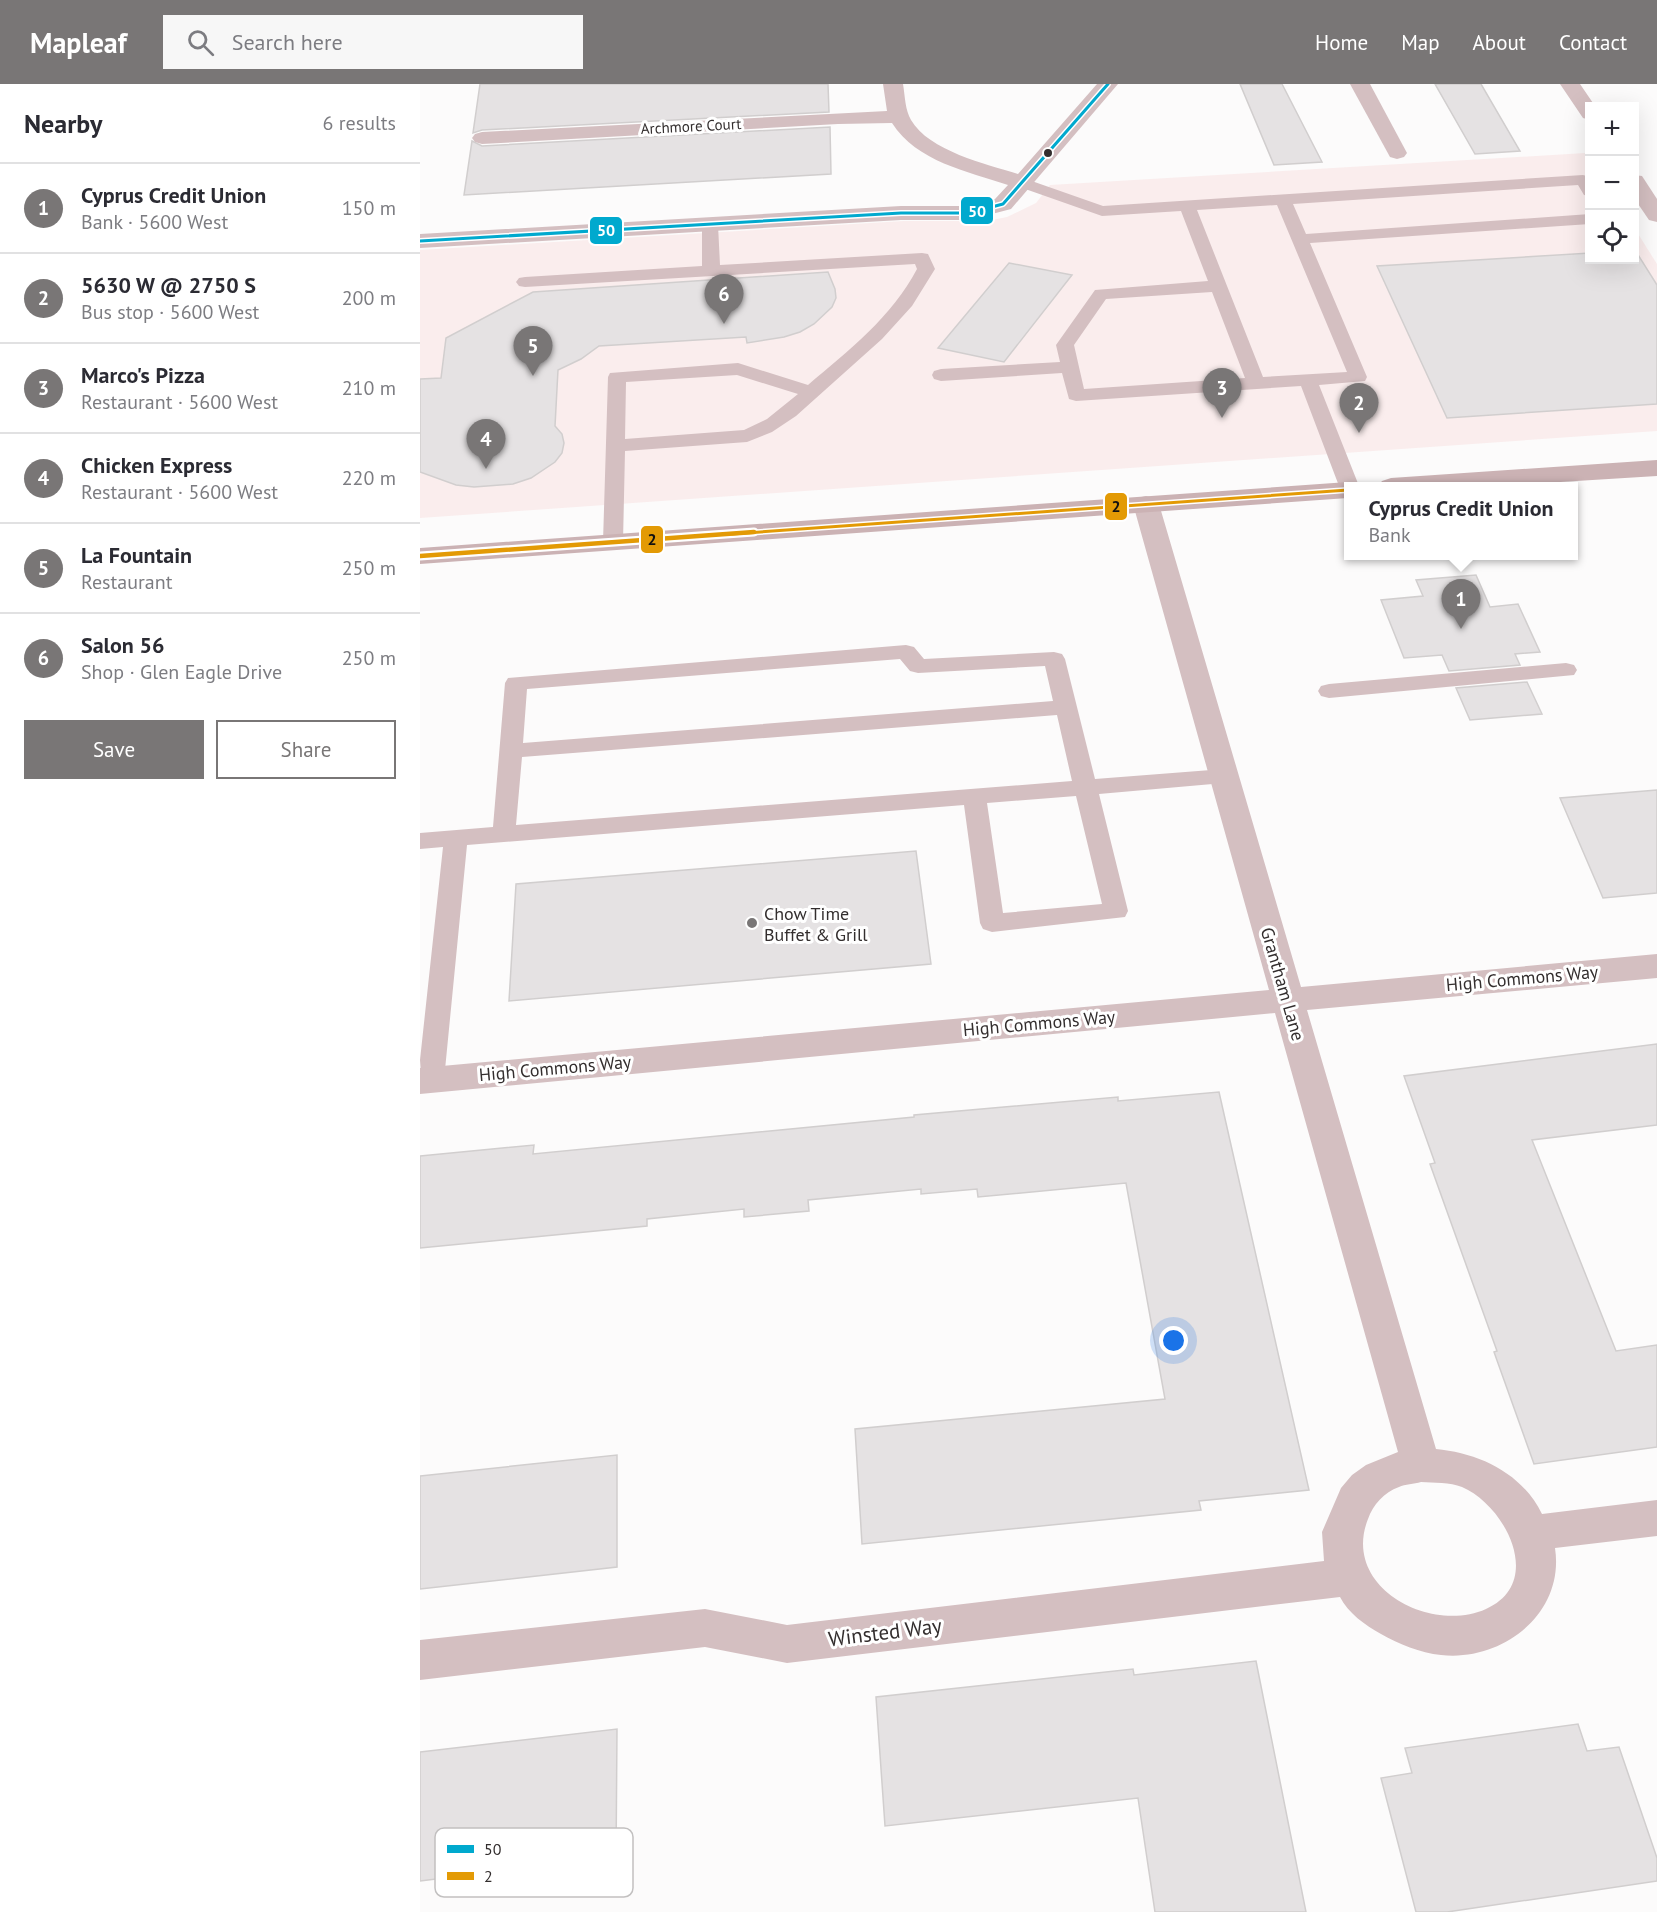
<!DOCTYPE html>
<meta charset="utf-8">
<style>
body{margin:0;font-family:"PT Sans",sans-serif;background:#f7f7f7;color:#2b2b33}
.controls{position:absolute;right:18px;top:18px;display:grid;overflow:hidden;border-radius:0px;box-shadow:0 6px 24px #0002}
.controls button{width:54px;height:54px;display:grid;place-items:center;padding:0;border:0;border-bottom:2px solid #e1e1e2;background:#fff;color:#2b2b33;font:30px sans-serif}
.you{position:absolute;left:754px;top:1257px;width:21px;height:21px;margin:-15px;border:4px solid #fff;border-radius:50%;background:#1a73e8;box-shadow:0 0 0 9px #1a73e833}
.badge{display:grid;place-items:center;width:39px;height:39px;border-radius:50%;background:#797676;color:#fff;font-size:20px;font-weight:700}
.pin{position:absolute;translate:-50% -50px;filter:drop-shadow(0 2px 3px #0008)}
.pin::after{content:'';position:absolute;top:32px;width:21px;height:18px;background:inherit;clip-path:polygon(0 0,100% 0,50% 100%)}
.popup{position:absolute;left:924px;top:398px;width:234px;height:78px;box-sizing:border-box;display:grid;place-content:center;border-radius:0px;background:#fff;filter:drop-shadow(0 2px 4px #0005);font-size:20px;white-space:nowrap;color:#7c7c81}
.popup b{font-size:22px;color:#2b2b33}
.popup::after{content:'';position:absolute;left:50%;top:100%;margin-left:-12px;border:12px solid transparent;border-top-color:#fff}
.list{margin:0;padding:0;list-style:none}
h2{display:flex;justify-content:space-between;align-items:center;height:78px;margin:0;padding:0 24px;font-size:26px}
h2 small{font-size:20px;font-weight:400;color:#7c7c81}
.list li{display:grid;grid-template-columns:39px 1fr auto;gap:18px;align-items:center;box-sizing:border-box;height:90px;padding:0 24px;border-top:2px solid #e1e1e2}
.list b{display:block;font-size:22px;white-space:nowrap}
.list p{margin:0;font-size:20px;white-space:nowrap;color:#7c7c81}
.list em{font-size:20px;font-style:normal;color:#7c7c81}
.actions{display:flex;gap:12px;padding:18px 24px}
.actions a{flex:1;padding:14px 0;border:2px solid #797676;border-radius:0px;text-align:center;font-size:21px;color:#797676}
.actions .main{background:#797676;color:#fff}
.icon{flex:none;width:33px;height:33px;fill:none;stroke:currentColor;stroke-width:2;stroke-linecap:round;stroke-linejoin:round}
.map{position:relative;flex:none;width:1237px;height:1828px;overflow:hidden}
header{display:flex;align-items:center;gap:36px;box-sizing:border-box;height:84px;padding:0 30px;background:#797676;color:#fff}
header strong{font-size:28px}
nav{display:flex;gap:33px;margin-inline-start:auto;font-size:21px}
.search{width:420px;height:54px;background:#f7f7f7;display:flex;align-items:center;gap:15px;box-sizing:border-box;padding:0 21px;border-radius:0px;color:#7c7c81;font-size:22px}
main{display:flex}
aside{flex:1;background:#fff}
.map>svg:first-child{display:block}
.built{fill:#faeded}
.building{fill:#e5e2e3;stroke:#d1cece;stroke-width:1.5}
.lines{fill:none;stroke-linecap:round;stroke-linejoin:round}
.lane{fill:#d4bfc1;fill-rule:evenodd}
.street{fill:#d4bfc1;fill-rule:evenodd}
.secondary{fill:#cbb2b4;fill-rule:evenodd}
.bus-1-casing{stroke:#fff;stroke-width:6}
.bus-2-far1-casing{stroke:#fff;stroke-width:6}
.bus-2-casing{stroke:#fff;stroke-width:9}
.bus-1{stroke:#00a9ce;stroke-width:3}
.bus-2-far1{stroke:#e39a05;stroke-width:3}
.bus-2{stroke:#e39a05;stroke-width:4.5}
.bus-dot{fill:#332e2e;stroke:#fff;stroke-width:2}
.poi-dot{fill:#797676;stroke:#fff;stroke-width:2}
.labels{text-anchor:middle;dominant-baseline:central;stroke-width:6;stroke-linejoin:round;paint-order:stroke}
.far-street-label{font-size:15px;fill:#332e2e;stroke:#fff}
.poi-label{font-size:18px;fill:#332e2e;stroke:#fff;text-anchor:start}
.street-label{font-size:18px;fill:#332e2e;stroke:#fff}
.near-street-label{font-size:21px;fill:#332e2e;stroke:#fff}
.key{fill:#fff;stroke:#c2c0c0;stroke-width:1.5}
.key-label{font-size:16px;fill:#332e2e}
.line-badge{stroke:#fff;stroke-width:2}
.badge-label{font-size:16px;text-anchor:middle;font-weight:bold;fill:#fff}
.pale-badge-label{font-size:16px;text-anchor:middle;font-weight:bold;fill:#111}
</style>
<header>
<strong>Mapleaf</strong>
<div class="search"><svg class="icon" aria-label="search" viewBox="0 0 24 24"><circle cx="10" cy="10" r="6"/><path d="M15 15l6 6"/></svg>Search here</div>
<nav><a>Home</a><a>Map</a><a>About</a><a>Contact</a></nav>
</header>
<main>
<aside>
<h2>Nearby<small>6 results</small></h2>
<ul class="list">
<li><span class="badge">1</span><div><b>Cyprus Credit Union</b><p>Bank · 5600 West</p></div><em>150 m</em></li>
<li><span class="badge">2</span><div><b>5630 W @ 2750 S</b><p>Bus stop · 5600 West</p></div><em>200 m</em></li>
<li><span class="badge">3</span><div><b>Marco's Pizza</b><p>Restaurant · 5600 West</p></div><em>210 m</em></li>
<li><span class="badge">4</span><div><b>Chicken Express</b><p>Restaurant · 5600 West</p></div><em>220 m</em></li>
<li><span class="badge">5</span><div><b>La Fountain</b><p>Restaurant</p></div><em>250 m</em></li>
<li><span class="badge">6</span><div><b>Salon 56</b><p>Shop · Glen Eagle Drive</p></div><em>250 m</em></li>
</ul>
<div class="actions"><a class="main">Save</a><a>Share</a></div>
</aside>
<div class="map">
<svg width="1237" height="1828" viewBox="0 0 1237 1828">
<rect width="100%" height="100%" fill="#fcfbfb"/>
<!-- built -->
<polygon class="built" points="1165,69 1170,75 1170,176 1214,176 1215,145 1237,180 1237,347 0,434 0,166 484,137 567,137 587,133 616,119 630,101"/>
<!-- building -->
<g class="building">
<polygon points="60,0 408,0 409,28 62,46 53,49"/>
<polygon points="820,0 862,0 902,78 854,81"/>
<polygon points="1015,0 1061,0 1100,67 1055,70"/>
<polygon points="410,43 411,90 44,111 52,57 62,62"/>
<polygon points="1215,166 1237,201 1237,320 1027,334 957,182 1170,169 1170,176 1215,176"/>
<polygon points="589,179 652,191 584,278 518,264"/>
<polygon points="408,188 415,205 416,214 412,223 394,240 380,248 364,253 327,259 326,253 179,262 161,275 138,286 135,342 142,350 144,359 142,369 135,378 111,394 93,400 54,403 36,401 0,388 0,295 21,294 26,254 113,208"/>
<polygon points="1056,491 1070,523 1098,520 1120,568 1095,570 1100,581 1029,587 1022,571 984,574 961,516 1003,512 996,496"/>
<polygon points="1107,598 1122,630 1050,636 1036,604"/>
<polygon points="1237,706 1237,809 1183,814 1140,714"/>
<polygon points="496,767 511,880 89,917 96,800"/>
<polygon points="1237,960 1237,1041 1112,1056 1196,1267 1237,1261 1237,1363 1114,1380 1074,1268 1077,1267 1010,1080 1015,1079 984,992"/>
<polygon points="799,1008 889,1406 779,1417 781,1426 442,1460 435,1345 745,1315 706,1099 558,1113 557,1105 501,1110 501,1105 388,1116 389,1127 324,1133 324,1125 227,1135 227,1142 0,1164 0,1072 114,1061 113,1070 494,1033 494,1031 698,1013 698,1017"/>
<polygon points="197,1371 197,1483 0,1505 0,1392"/>
<polygon points="836,1577 886,1828 735,1828 718,1714 465,1742 456,1613 713,1585 714,1591"/>
<polygon points="1158,1640 1167,1667 1199,1663 1237,1774 1237,1797 1027,1828 996,1828 961,1694 992,1689 985,1664"/>
<polygon points="197,1645 196,1778 150,1783 150,1771 41,1784 40,1792 0,1797 0,1668"/>
</g>
<g class="lines">
<!-- lane -->
<g class="lane">
<path d="M1163 91 1170 93V112L1164 111 1158 101 873 120 886 150 1170 130V140L890 159 947 293 945 297 899 301 939 402H928V408L922 406 919 402 881 302 656 317 649 315 642 289 521 297 514 295 512 291 514 287 521 285 640 278 636 261 675 206 788 197 761 127 682 132 594 101 592 98 594 95H606L683 122ZM857 121 927 288 843 293 777 126ZM792 208 825 294 664 305 654 261 686 215Z"/>
<path d="M290 136 296 137 298 141 300 181 502 169 508 170 515 185 492 222 462 255 376 332 352 348 327 358 205 367 203 458 200 462H186L183 458 188 293 190 289 318 279 388 301C428 267 472 233 497 185L495 180 105 203 99 202 96 198 99 194 105 193 282 182V141L284 137ZM317 291 378 310 347 335 324 346 205 355 206 298Z"/>
<path d="M486 561 494 563 504 575 634 568 642 570 645 575 675 695 804 685 812 687 816 692 812 697 804 699 679 710 708 827 705 833 572 848 563 845 560 839 544 721 47 761 24 996 20 1003 11 1006 2 1003 0 976 23 763 0 765V749L73 743 85 599 88 594ZM480 575 490 587 498 589 625 582 633 617 103 659 107 605ZM637 631 652 697 96 741 102 673ZM656 712 682 820 583 829 567 719Z"/>
<polygon points="1146,579 1154,581 1157,586 1154,591 909,614 901,612 898,607 901,602 909,600"/>
</g>
<!-- street -->
<g class="street">
<path d="M463 0H483C485 12 485 26 491 36 509 67 566 80 598 90L677 0H698L591 125 549 136H481L0 164V150L481 122H549L575 115 588 101C547 87 497 78 472 39L418 40 62 60 55 58 52 54 55 50 62 48 467 27Z"/>
<polygon points="930,0 950,0 987,69 984,73 977,75 970,73"/>
<polygon points="1140,0 1160,0 1175,22 1170,22 1170,36 1163,34"/>
<polygon points="1214,91 1222,92 1237,115 1237,138 1229,136 1214,114"/>
<path d="M726 412 735 414 739 420 881 903 1237 870V894L887 926 1016 1365C1059 1369 1102 1389 1122 1430L1237 1416V1452L1135 1464C1145 1529 1083 1578 1021 1571 1000 1569 979 1560 961 1550 945 1541 928 1529 920 1513L367 1579 285 1563 0 1596V1556L285 1525 367 1541 904 1477 902 1448 921 1404 932 1391 946 1381 978 1368 855 929 0 1010V984L849 906 713 420 717 414ZM1001 1398C1014 1399 1030 1398 1042 1403 1086 1422 1125 1499 1066 1525 1010 1550 921 1503 948 1435 953 1421 964 1408 979 1403 985 1400 994 1400 1001 1398Z"/>
</g>
<!-- secondary -->
<g class="secondary">
<polygon points="1237,376 1237,392 1077,402 958,402 962,397 971,394"/>
<polygon points="928,398 938,402 928,402 928,414 0,480 0,464"/>
</g>
<defs>
<polyline id="bus-1" points="0,157 481,129 549,129 583,120 688,0"/>
<polyline id="bus-2-far1" points="312,450 928,406"/>
<polyline id="bus-2" points="0,472 334,448"/>
</defs>
<!-- bus-1 casing -->
<use href="#bus-1" class="bus-1-casing"/>
<!-- bus-2-far1 casing -->
<use href="#bus-2-far1" class="bus-2-far1-casing"/>
<!-- bus-2 casing -->
<use href="#bus-2" class="bus-2-casing"/>
<!-- bus-1 -->
<use href="#bus-1" class="bus-1"/>
<!-- bus-2-far1 -->
<use href="#bus-2-far1" class="bus-2-far1"/>
<!-- bus-2 -->
<use href="#bus-2" class="bus-2"/>
</g>
<!-- markers -->
<circle class="bus-dot" cx="628" cy="69" r="5"/>
<circle class="poi-dot" cx="332" cy="839" r="6"/>
<g class="labels">
<!-- far-street labels -->
<g class="far-street-label">
<text transform="translate(271 42) rotate(-3)">Archmore Court</text>
</g>
<!-- poi labels -->
<g class="poi-label">
<text x="344" y="829">Chow Time<tspan x="344" dy="21">Buffet &amp; Grill</tspan></text>
</g>
<!-- street labels -->
<g class="street-label">
<text transform="translate(1102 894) rotate(-5)">High Commons Way</text>
<text transform="translate(863 900) rotate(74)">Grantham Lane</text>
<text transform="translate(619 939) rotate(-5)">High Commons Way</text>
<text transform="translate(135 984) rotate(-5)">High Commons Way</text>
</g>
<!-- near-street labels -->
<g class="near-street-label">
<text transform="translate(465 1548) rotate(-7)">Winsted Way</text>
</g>
</g>
<!-- legend -->
<rect x="15" y="1744" width="198" height="69" rx="9" class="key"/>
<rect x="27" y="1761" width="27" height="8" fill="#00a9ce"/>
<rect x="27" y="1788" width="27" height="8" fill="#e39a05"/>
<g class="key-label">
<text x="64" y="1771">50</text>
<text x="64" y="1798">2</text>
</g>
<g class="line-badge">
<rect x="540" y="112" width="34" height="29" rx="6" fill="#00a9ce"/>
<rect x="169" y="132" width="34" height="29" rx="6" fill="#00a9ce"/>
<rect x="684" y="408" width="24" height="29" rx="6" fill="#e39a05"/>
<rect x="220" y="441" width="24" height="29" rx="6" fill="#e39a05"/>
</g>
<g class="badge-label">
<text x="557" y="133">50</text>
<text x="186" y="152">50</text>
</g>
<g class="pale-badge-label">
<text x="696" y="428">2</text>
<text x="232" y="461">2</text>
</g>
</svg>
<div class="controls">
<button>+</button>
<button>−</button>
<button><svg class="icon" aria-label="locate" viewBox="0 0 24 24"><circle cx="12" cy="12" r="6"/><path d="M12 2v4M12 18v4M2 12h4M18 12h4"/></svg></button>
</div>
<div class="you"></div>
<div class="pin badge" style="left:1041px;top:545px">1</div>
<div class="popup"><b>Cyprus Credit Union</b>Bank</div>
<div class="pin badge" style="left:939px;top:349px">2</div>
<div class="pin badge" style="left:802px;top:334px">3</div>
<div class="pin badge" style="left:66px;top:385px">4</div>
<div class="pin badge" style="left:113px;top:292px">5</div>
<div class="pin badge" style="left:304px;top:240px">6</div>
</div>
</main>
